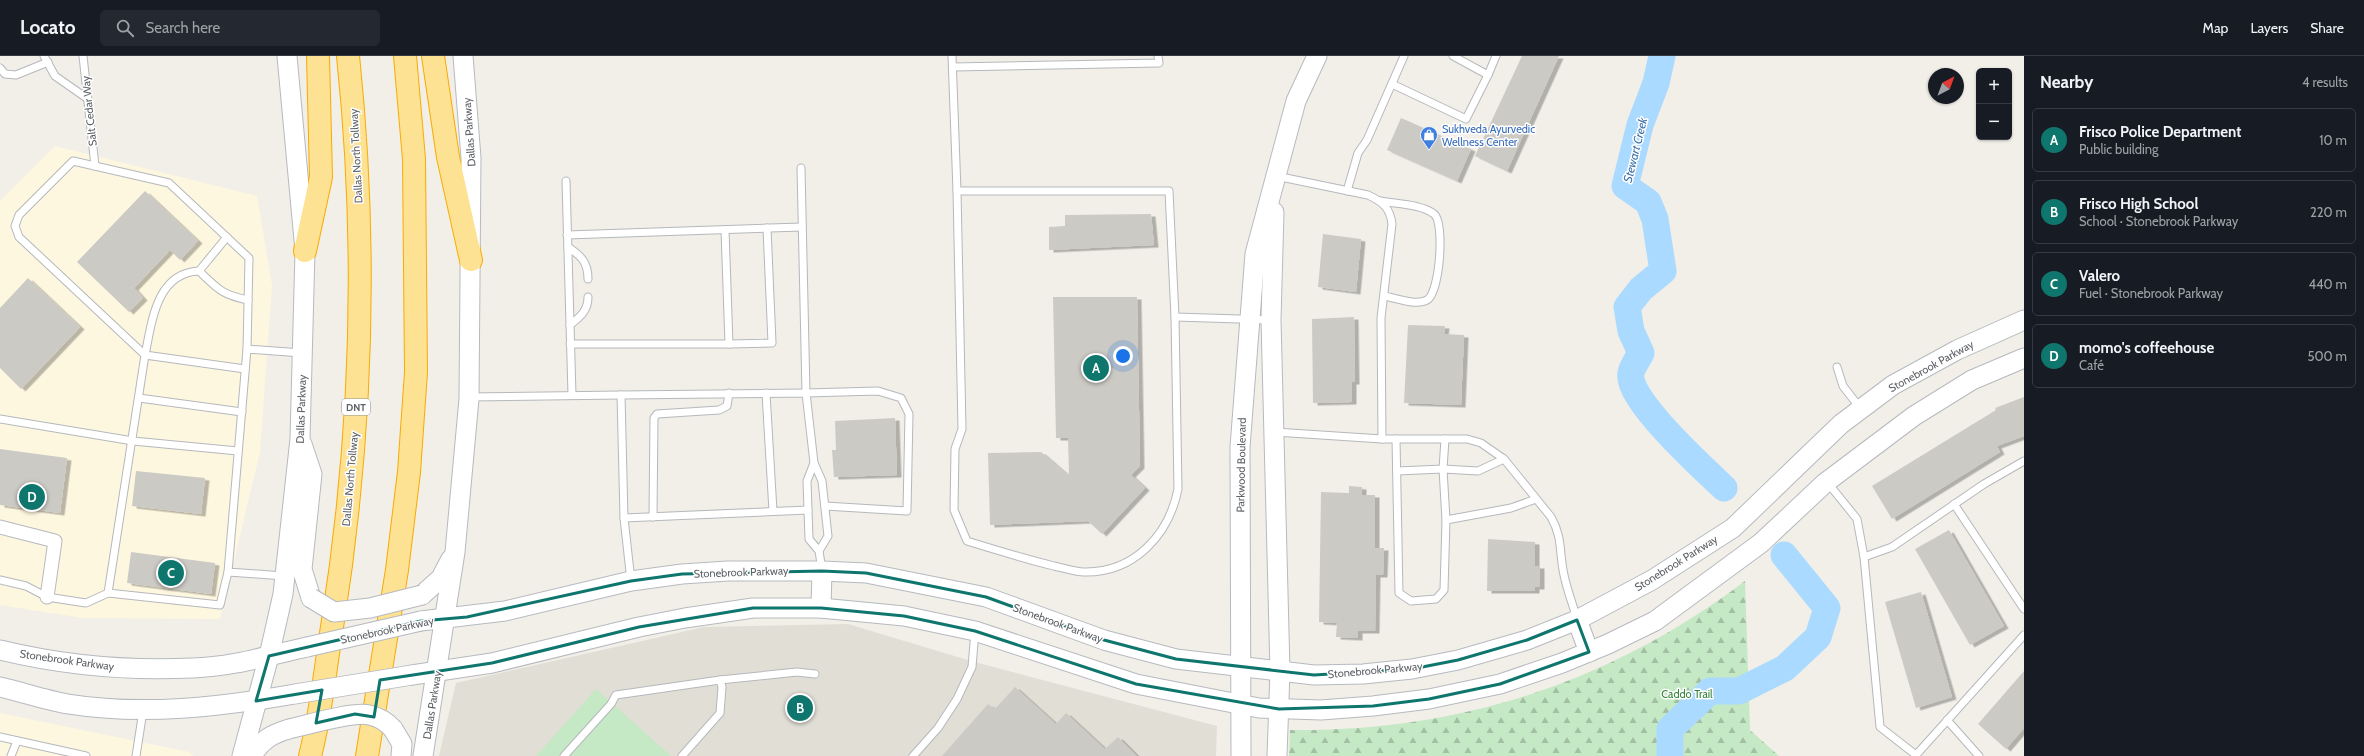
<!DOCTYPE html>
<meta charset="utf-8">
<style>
body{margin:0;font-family:Cabin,sans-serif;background:#242831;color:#f1f3f6}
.controls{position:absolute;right:12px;top:12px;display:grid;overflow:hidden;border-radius:6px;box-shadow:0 1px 3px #0004}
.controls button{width:36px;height:36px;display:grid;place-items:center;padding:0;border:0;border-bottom:1px solid #363941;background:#171b24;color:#f1f3f6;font:20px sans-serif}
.compass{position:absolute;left:1928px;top:12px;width:36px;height:36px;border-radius:50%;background:#171b24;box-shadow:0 1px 3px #0004;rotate:41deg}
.you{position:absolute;left:1123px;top:300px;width:14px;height:14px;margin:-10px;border:3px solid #fff;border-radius:50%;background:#1a73e8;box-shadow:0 0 0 6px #1a73e833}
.badge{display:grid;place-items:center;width:26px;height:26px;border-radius:50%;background:#0f766e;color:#fff;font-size:13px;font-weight:700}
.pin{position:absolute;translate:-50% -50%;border:2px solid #fff;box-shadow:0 1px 4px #0006}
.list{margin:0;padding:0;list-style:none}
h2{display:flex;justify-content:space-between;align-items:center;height:52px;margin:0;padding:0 16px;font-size:17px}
h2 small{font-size:13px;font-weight:400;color:#9ea1a6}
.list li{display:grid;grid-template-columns:26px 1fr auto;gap:12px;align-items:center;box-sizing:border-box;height:64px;margin:0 8px 8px;padding:0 8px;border:1px solid #363941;border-radius:6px}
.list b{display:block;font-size:15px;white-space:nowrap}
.list p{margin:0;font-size:13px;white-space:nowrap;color:#9ea1a6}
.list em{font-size:13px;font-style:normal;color:#9ea1a6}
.icon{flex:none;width:22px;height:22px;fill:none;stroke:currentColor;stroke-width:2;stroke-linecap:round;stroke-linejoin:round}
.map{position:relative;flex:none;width:2024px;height:700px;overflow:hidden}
header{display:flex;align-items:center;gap:24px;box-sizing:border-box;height:56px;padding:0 20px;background:#171b24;border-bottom:1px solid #363941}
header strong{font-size:19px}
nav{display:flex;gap:22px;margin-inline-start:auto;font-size:14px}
.search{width:280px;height:36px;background:#242831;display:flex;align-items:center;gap:10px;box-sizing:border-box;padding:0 14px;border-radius:6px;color:#9ea1a6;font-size:15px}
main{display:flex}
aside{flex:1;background:#171b24}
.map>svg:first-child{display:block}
.commercial{fill:#fef7e0}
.education{fill:#e1ded6}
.forest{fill:url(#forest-firs)}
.pitch{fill:#c5e8c5}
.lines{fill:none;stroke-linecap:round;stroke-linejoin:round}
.river{stroke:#aadaff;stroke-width:27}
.building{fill:#cccac5;filter:url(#shadow)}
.lane-casing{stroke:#b5b8bc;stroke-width:9}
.street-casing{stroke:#b5b8bc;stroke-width:15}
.secondary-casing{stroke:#b6babf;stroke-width:21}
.highway-casing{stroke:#f9ab00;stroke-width:24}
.lane{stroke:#fff;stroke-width:7}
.street{stroke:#fff;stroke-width:13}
.secondary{stroke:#fff;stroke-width:19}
.highway{stroke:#fde293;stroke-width:22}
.secondary-bridge-casing{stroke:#b6babf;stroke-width:21;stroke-linecap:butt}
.secondary-bridge{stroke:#fff;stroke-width:19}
.marked{fill:none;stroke:#0f766e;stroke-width:3;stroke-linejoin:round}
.labels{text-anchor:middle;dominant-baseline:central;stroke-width:3;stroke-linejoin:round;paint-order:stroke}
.shield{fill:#fff;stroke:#8f9295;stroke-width:1}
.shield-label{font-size:10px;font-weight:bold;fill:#5f6368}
.street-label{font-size:11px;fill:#5f6368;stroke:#fff}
.shop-label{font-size:11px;fill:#366cbe;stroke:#fff;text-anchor:start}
.park-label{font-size:11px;fill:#348238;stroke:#fff}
.water-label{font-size:12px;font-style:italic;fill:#4174aa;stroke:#fff}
</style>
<header>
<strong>Locato</strong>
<div class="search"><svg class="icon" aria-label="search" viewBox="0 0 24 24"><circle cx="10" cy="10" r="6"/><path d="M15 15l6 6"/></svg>Search here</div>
<nav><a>Map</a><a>Layers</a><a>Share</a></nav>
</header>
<main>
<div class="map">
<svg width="2024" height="700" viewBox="0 0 2024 700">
<defs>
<pattern id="forest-firs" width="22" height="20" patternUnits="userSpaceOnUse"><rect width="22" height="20" fill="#c5e8c5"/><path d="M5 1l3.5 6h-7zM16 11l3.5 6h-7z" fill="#a3c0a4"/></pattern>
<filter id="shadow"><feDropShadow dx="4.5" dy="2.5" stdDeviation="0" flood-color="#0004"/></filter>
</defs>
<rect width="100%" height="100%" fill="#f1efe8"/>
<!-- commercial -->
<g class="commercial">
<polygon points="55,90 257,140 272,229 260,396 220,563 83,562 0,549 0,145"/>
<polygon points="0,657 189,696 193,700 0,700"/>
</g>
<!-- education -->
<polygon class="education" points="848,568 971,605 1217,670 1216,700 439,700 456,627 704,571"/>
<!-- forest -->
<path class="forest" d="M1745 525 1750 674 1779 700H1289L1290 674C1458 676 1610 627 1745 525Z"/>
<!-- pitch -->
<polygon class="pitch" points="596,633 671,700 536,700"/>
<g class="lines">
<!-- river -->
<g class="river">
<path d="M1662 0 1656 27 1640 69 1625 130 1648 146 1655 163 1663 215 1641 233 1627 251 1631 275 1641 297C1638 303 1632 311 1631 317 1625 342 1705 414 1724 432"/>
<polyline points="1670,700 1670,673 1710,635 1739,635 1785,612 1818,581 1827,552 1784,499"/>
</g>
</g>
<!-- building -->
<g class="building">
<polygon points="1522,0 1559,0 1507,115 1475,100"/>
<polygon points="1401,62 1471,93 1457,125 1387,94"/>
<polygon points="145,135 198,185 180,204 170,194 134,232 143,242 129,256 77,206"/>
<polygon points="1151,158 1154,189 1049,194 1049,171 1065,170 1065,159"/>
<polygon points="1323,178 1361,183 1356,236 1318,231"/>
<polygon points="28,222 80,271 21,333 0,312 0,252"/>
<polygon points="1053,241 1137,241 1140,410 1131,419 1145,432 1102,478 1088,465 990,469 988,397 1041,396 1069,420 1068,382 1056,382"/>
<polygon points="1354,261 1355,326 1352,326 1352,346 1313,347 1312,263"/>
<polygon points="1408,269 1445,270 1444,278 1464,279 1461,349 1404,347"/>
<polygon points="2024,341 2024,380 1997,390 2000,396 1892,463 1872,430 1996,354 1995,352"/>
<polygon points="895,362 897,419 834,421 832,394 836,394 835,365"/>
<polygon points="0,393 67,402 60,457 0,449"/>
<polygon points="136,415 205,422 201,458 132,450"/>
<polygon points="1349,430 1362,431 1362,439 1375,439 1375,492 1384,492 1383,519 1376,519 1375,575 1358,575 1358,582 1336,581 1337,567 1319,566 1321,436 1349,437"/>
<polygon points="1949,474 2004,570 1970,589 1915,493"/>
<polygon points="1488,483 1535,486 1535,510 1540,510 1540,531 1535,531 1535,535 1487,535"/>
<polygon points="131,496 215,507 211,538 127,527"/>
<polygon points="1921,536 1952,641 1916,652 1885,546"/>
<polygon points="2024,615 2024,672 2006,693 1978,668"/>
<polygon points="1015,631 1056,668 1066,657 1105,693 1118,681 1137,700 942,700 988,648 995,653"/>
</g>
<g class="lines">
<defs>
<g id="lane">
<polyline points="44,0 55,20 88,43"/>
<polyline points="83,0 95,110"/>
<polyline points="952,0 957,135"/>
<polyline points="1453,0 1488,19 1496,0"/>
<polyline points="953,11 1159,7 1158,0"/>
<polyline points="0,12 5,18 16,19 48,6"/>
<polyline points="1392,28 1466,63 1488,19"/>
<polyline points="801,112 806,337 878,335 901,342 909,358 907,455 825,450"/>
<path d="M1276 120 1368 139C1383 146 1390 152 1392 168L1381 262 1382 383"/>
<polyline points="566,125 572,339"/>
<path d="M957 135H1169L1175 261 1178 433C1169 479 1134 517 1084 516 1074 516 1064 512 1054 510 1025 503 996 494 967 485L954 454 955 393 962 373Z"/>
<polyline points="1347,135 1358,97 1367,84 1404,0"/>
<path d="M1381 145C1396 148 1421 148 1434 158 1445 166 1440 237 1427 244 1416 250 1396 242 1384 240"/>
<polyline points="567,179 802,171"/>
<path d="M227 181 199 215C156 217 152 266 145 299L245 313"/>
<path d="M568 191C581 200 588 206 588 223"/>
<path d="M199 215C218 233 222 239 248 244"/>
<polyline points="1175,261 1271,264"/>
<path d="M570 269C580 261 588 255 588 241"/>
<polyline points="570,288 729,288 725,174"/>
<polyline points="729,288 772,287 767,172"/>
<polyline points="1837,311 1843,330 1860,352"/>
<polyline points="766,337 773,455"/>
<polyline points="469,341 621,339"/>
<polyline points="139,342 242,356"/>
<polyline points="0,363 133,385 238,395"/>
<path d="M1275 376 1382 383H1467L1481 387 1504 403 1551 461C1563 482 1559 497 1564 519 1567 534 1573 549 1577 563"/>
<polyline points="1396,383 1399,537 1411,545 1436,543 1444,534 1446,464"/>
<polyline points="1504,403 1478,415 1443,413 1446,464 1511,452 1536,443"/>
<polyline points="1397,415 1443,413 1445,383"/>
<polyline points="1827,426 1857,463 1864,501 1880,671 1916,699 2024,579"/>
<polyline points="1954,448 2024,553"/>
<polyline points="653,461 654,362 657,358 719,354 727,350 729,337"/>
<polyline points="624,462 808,454"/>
<polyline points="819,495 809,483 807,425 814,407 822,425 828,480 819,495 822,514"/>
<polyline points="1864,501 1892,491 1984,428 2024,405"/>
<polyline points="228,516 220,549 108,537 145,299 19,181 15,170 19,159 73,105 169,127 249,202 247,293"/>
<polyline points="284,520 228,516 247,293 302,297"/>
<polyline points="0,524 26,530 47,541 86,547 108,537"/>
<polyline points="631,525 624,462 621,339 806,337 814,407"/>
<polyline points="1947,664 1979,700"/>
<polyline points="0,681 86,700"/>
<polyline points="11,700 17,685"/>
<polyline points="136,700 143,655"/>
<polyline points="564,700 611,648 616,639 720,624"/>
<polyline points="682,700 720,657 722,631 720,624 797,616 815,618"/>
<polyline points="913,700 938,672 957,643 972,611 975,575"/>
</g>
<polyline id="street" points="0,471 55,485 47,541"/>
<g id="secondary">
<polyline points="1274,156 1271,264 1280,615 1277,700"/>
<polyline points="302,388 312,418 302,513 311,542"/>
<polyline points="422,539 441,522 451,503"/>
<polyline points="821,552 822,515"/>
<polyline points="1577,564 1589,596"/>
<polyline points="421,565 505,555 631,525 682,518 728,515 822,515 866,517 986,541 1104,584 1176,603 1314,619 1363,618 1412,613 1458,604 1527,584 1577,564 1652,524 1733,472 1841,368 1893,329 1957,294 2024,264"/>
<path d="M0 594C62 609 130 615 193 612 232 611 270 599 307 591"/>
<polyline points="412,619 492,607 639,571 685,562 753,552 821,552 904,560 975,575 1136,628 1259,652 1321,654 1373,650 1429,643 1500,628 1562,607 1608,588 1655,565 1761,487 1825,427 1914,360 1972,324 2024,302"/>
<path d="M0 631C22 636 45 644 68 648 143 660 220 651 295 638"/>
<polyline points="393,673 402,688 401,700"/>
<polyline points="242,700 269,600 283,538 300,383 305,195 287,0"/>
<path d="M252 700C261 684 272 678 289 673"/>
<polyline points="423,700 455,496 469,343 471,102 463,0"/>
<polyline points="1241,700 1240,391 1255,198 1296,45 1317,0"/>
</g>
<g id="highway">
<polyline points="433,0 448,101 471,204"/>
<polyline points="305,195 321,121 318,0"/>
<path d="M310 700C321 658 325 614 332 571 362 383 368 190 348 0"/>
<polyline points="367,700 397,514 409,416 416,316 414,103 405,0"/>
</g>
</defs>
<!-- lane casing -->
<use href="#lane" class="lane-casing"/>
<!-- street casing -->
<use href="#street" class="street-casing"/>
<!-- secondary casing -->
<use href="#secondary" class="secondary-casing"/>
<!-- highway casing -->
<use href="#highway" class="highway-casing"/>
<!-- lane -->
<use href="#lane" class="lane"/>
<!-- street -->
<use href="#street" class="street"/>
<!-- secondary -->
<use href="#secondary" class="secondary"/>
<!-- highway -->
<use href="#highway" class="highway"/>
<defs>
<g id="secondary-bridge">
<polyline points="311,542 334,556 370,552 422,539"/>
<polyline points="307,591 421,565"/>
<polyline points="295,638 412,619"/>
<path d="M289 673C307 669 354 655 369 659 379 661 387 666 393 673"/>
</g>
</defs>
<!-- secondary-bridge casing -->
<use href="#secondary-bridge" class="secondary-bridge-casing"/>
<!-- secondary-bridge -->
<use href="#secondary-bridge" class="secondary-bridge"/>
</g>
<!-- marked area -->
<path class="marked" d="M822 515 866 517 986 541 1104 584 1176 603 1314 619 1412 613 1458 604 1527 584 1577 564 1589 596 1500 628 1429 643 1373 650 1279 653 1136 628 975 575 904 560 821 552H753L639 571 492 607 380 624 374 661 355 658 316 667 322 634 256 645 269 600 421 565 467 561 631 525 682 518Z"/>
<!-- icons -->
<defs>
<symbol id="shop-pin" viewBox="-11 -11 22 30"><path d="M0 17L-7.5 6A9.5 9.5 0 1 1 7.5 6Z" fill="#3f7fe0" stroke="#fff"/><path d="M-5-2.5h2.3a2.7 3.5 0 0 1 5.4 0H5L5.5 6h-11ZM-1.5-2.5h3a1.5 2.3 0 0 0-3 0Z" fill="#fff"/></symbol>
</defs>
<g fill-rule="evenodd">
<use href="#shop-pin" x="1419" y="69" width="20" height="27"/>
</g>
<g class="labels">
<!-- shield labels -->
<rect class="shield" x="342" y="343" width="28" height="16" rx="3"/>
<g class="shield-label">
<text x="356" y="351">DNT</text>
</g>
<!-- street labels -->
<g class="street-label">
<text transform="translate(89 55) rotate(-96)">Salt Cedar Way</text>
<text transform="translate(469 76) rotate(-94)">Dallas Parkway</text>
<text transform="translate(356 100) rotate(-93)">Dallas North Tollway</text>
<text transform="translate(1931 310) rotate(-29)">Stonebrook Parkway</text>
<text transform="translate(301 353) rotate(-88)">Dallas Parkway</text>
<text transform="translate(1241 409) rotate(-89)">Parkwood Boulevard</text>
<text transform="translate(350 423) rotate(-85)">Dallas North Tollway</text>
<text transform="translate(1676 507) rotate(-32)">Stonebrook Parkway</text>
<text transform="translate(741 516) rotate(-2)">Stonebrook Parkway</text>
<text transform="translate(1058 567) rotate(20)">Stonebrook Parkway</text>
<text transform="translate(387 574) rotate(-12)">Stonebrook Parkway</text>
<text transform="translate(67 604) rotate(8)">Stonebrook Parkway</text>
<text transform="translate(1375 614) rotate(-5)">Stonebrook Parkway</text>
<text transform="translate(432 649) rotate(-81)">Dallas Parkway</text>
</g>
<!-- shop labels -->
<g class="shop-label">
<text x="1442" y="73">Sukhveda Ayurvedic<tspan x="1442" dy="13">Wellness Center</tspan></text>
</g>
<!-- park labels -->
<g class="park-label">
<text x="1687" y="638">Caddo Trail</text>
</g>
<!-- water labels -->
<g class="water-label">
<text transform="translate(1635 94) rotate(-76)">Stewart Creek</text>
</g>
</g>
</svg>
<div class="controls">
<button>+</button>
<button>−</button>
</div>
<svg class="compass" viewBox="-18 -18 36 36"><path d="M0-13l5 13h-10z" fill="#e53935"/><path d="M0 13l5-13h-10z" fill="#9ea1a6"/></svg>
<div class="you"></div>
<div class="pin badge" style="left:1096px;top:312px">A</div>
<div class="pin badge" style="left:800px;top:652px">B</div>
<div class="pin badge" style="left:171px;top:517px">C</div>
<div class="pin badge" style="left:32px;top:441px">D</div>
</div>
<aside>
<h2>Nearby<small>4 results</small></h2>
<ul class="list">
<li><span class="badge">A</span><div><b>Frisco Police Department</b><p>Public building</p></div><em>10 m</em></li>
<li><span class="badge">B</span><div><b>Frisco High School</b><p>School · Stonebrook Parkway</p></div><em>220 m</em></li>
<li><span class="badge">C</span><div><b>Valero</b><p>Fuel · Stonebrook Parkway</p></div><em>440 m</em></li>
<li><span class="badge">D</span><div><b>momo's coffeehouse</b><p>Café</p></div><em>500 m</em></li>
</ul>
</aside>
</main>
